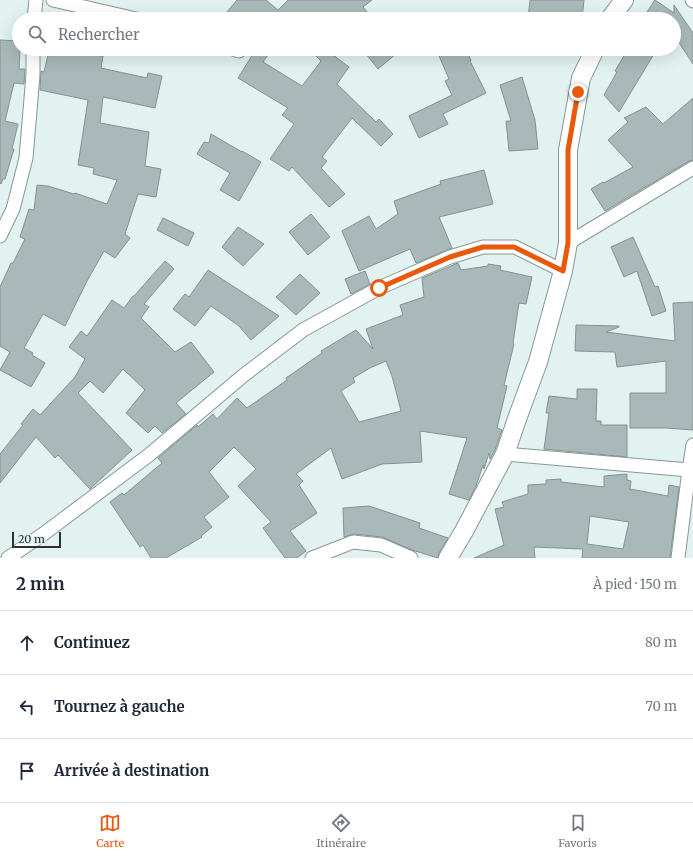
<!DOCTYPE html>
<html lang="fr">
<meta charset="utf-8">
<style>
body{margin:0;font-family:Merriweather,serif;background:#f2f2f3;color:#1f2937}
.scale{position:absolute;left:12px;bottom:10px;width:49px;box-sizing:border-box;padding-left:4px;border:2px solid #2c3232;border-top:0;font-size:11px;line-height:14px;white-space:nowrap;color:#2c3232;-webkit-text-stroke:3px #e1f2f1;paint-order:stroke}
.stop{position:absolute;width:12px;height:12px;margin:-9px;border:3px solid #ea580c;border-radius:50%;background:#fff}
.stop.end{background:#ea580c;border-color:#fff;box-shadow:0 1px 4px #0008}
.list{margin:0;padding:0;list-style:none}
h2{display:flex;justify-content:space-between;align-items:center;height:52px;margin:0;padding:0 16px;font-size:17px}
h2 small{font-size:13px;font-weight:400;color:#747a83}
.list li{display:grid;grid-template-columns:26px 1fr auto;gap:12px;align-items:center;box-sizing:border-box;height:64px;padding:0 16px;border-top:1px solid #e0e1e3}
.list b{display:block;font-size:15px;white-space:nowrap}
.list em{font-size:13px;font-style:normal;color:#747a83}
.icon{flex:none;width:22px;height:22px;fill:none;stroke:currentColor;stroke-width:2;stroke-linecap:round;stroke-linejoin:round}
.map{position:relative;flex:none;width:693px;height:558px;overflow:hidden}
.search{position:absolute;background:#fff;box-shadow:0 4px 16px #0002;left:12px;right:12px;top:12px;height:44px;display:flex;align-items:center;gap:10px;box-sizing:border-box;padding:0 14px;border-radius:22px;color:#747a83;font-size:15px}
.sheet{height:244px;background:#fff}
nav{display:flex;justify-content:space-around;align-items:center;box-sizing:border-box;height:56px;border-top:1px solid #e0e1e3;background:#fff;font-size:11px;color:#747a83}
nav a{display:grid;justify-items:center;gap:2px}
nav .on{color:#ea580c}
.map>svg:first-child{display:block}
.building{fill:#a9b8b8;stroke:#849392;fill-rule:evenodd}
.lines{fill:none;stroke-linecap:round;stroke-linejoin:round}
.street-casing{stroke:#889796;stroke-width:15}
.secondary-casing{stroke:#889796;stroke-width:20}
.street{stroke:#fff;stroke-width:13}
.secondary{stroke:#fff;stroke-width:18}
.route{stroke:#ea580c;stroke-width:5}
</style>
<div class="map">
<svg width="693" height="558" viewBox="0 0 693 558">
<rect width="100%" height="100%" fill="#e1f2f1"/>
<!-- building -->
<g class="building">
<polygon points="237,0 266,0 278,10 288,0 372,0 363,7 373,19 221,19"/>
<polygon points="530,0 584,0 582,19 528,19"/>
<polygon points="655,0 674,13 674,5 693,33 693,64 674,35 674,19 658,19 647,12"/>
<polygon points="0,40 19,41 19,49 20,49 19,69 25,69 24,84 14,83 5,121 18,124 12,149 14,149 5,179 3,179 1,184 0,183"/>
<polygon points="256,49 272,49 263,62 302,86 321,61 309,49 325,49 349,67 337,84 376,122 379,119 393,134 381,146 352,118 322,157 327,161 321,168 345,194 329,207 292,167 289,171 270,159 294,124 282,115 288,108 238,78"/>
<polygon points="362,49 402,49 378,69"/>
<polygon points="436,49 467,49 471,61 470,61 486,93 443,114 448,124 419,138 409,116 452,95 445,81 449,79"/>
<polygon points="628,49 657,49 619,112 604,95 617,72 615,71"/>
<polygon points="49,51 103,56 101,68 147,78 148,73 162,76 155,108 103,97 100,123 149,132 145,166 161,169 156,197 138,194 125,234 130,238 115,258 104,251 87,281 65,326 43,314 24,348 33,353 32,355 45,363 31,387 0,370 10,352 0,346 0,287 11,263 13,263 25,239 20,237 29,209 34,210 37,185 48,186 74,194 75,193 107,204 117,180 93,174 94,168 78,165 88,100 40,90 41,71 44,72"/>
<polygon points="522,77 535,120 538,149 509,151 506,121 511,121 500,85"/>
<polygon points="693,98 693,160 689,161 605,211 591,189 603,182 604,183 633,167 608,140 628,122 624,118 646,107 663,124"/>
<polygon points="211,134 242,152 242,151 261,162 239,201 220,190 230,173 197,154 204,142 209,143"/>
<polygon points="484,170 493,204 439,217 452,248 416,263 410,249 359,271 342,231 369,216 376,229 398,214 394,201 441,184 440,181"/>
<polygon points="311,214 330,237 308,255 289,232"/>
<polygon points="163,218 194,233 188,246 157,230"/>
<polygon points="238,227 264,244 243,266 222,247"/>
<polygon points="633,237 655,287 658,286 666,311 652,316 637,271 624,277 611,247"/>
<polygon points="165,261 174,269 144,304 149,307 141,318 175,352 191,342 214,372 176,403 186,414 162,433 155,426 148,433 126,413 145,390 123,369 103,393 90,381 78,393 132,450 90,489 58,455 55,458 36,437 0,483 0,454 23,425 21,424 33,409 40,415 75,377 85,359 69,347 81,331 87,336 112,300 124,308 133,296 134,296"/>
<path d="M458 263 461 270 488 266V264L501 266 500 270 532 277 526 304 519 303 513 343 514 344 504 385 507 386 497 428 502 430 495 450 490 459 489 453 484 469 483 465 476 486 469 500 449 494 467 438 420 431 422 462 382 464 342 479 331 448 296 474 303 481 299 485 317 513 290 531 306 551 297 558H285L263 528 271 522 238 486 256 469 234 447 209 472 229 497 204 517 212 527 201 536 202 537 166 558H151L143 545 140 547 110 502 122 493 124 495 162 463 158 458 197 425 198 427 213 414 217 419 237 398 247 408 287 380 286 378 322 353 321 351 356 330 373 349 366 329 403 315 400 305 424 297 422 278ZM386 361 392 376 401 411 359 422 341 391 355 382 353 378 370 368Z"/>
<polygon points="208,270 279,316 251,340 239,326 211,306 195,326 173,309 185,294 189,297"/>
<polygon points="365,271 370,284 351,294 345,279"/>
<polygon points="300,274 320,293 296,315 276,297"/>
<polygon points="693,302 693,430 666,428 630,428 630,393 666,393 666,361 617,367 615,352 575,351 576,325 619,326 619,327 606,332 675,341 673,303"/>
<polygon points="577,389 597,389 596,421 601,421 601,425 627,425 627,457 544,449 549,413 546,413 549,396 577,399"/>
<path d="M627 474V480L631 481 630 489 668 496 669 485 679 487 670 558H582L583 549 534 547 535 558H474L504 545 495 509 504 507 502 502 528 494V485L546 484V480L561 479V482L604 487V476ZM590 516 629 522 623 549 587 544Z"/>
<polygon points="369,506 420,523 419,528 448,538 439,553 438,558 412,550 382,537 354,534 344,537 343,508"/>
</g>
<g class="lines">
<defs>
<g id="street">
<polyline points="53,0 136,19"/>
<polyline points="692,0 693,1"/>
<polyline points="34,19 36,0"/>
<polyline points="233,49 239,51"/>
<polyline points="0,236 13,209 26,158 33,75 33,49"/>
<polyline points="568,243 693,168"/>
<polyline points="505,454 689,470"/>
<polyline points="8,558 42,535 149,455 244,375 303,330 379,288 450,257 483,247 515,247 563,271"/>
<polyline points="312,558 353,542 381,545 411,558"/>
<polyline points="678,558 689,470 693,445"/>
</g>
<g id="secondary">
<polyline points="610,19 624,0"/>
<polyline points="448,558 464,531 505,454 518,416 538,362 563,271 568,243 568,150 581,78 595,49"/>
</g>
</defs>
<!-- street casing -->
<use href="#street" class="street-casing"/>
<!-- secondary casing -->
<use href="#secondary" class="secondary-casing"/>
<!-- street -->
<use href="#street" class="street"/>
<!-- secondary -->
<use href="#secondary" class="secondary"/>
</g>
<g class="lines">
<!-- route -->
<polyline class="route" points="379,288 450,257 483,247 514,247 563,271 568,243 568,150 578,92"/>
</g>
</svg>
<div class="scale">20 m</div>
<div class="stop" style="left:379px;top:288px"></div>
<div class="stop end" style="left:578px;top:92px"></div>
<div class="search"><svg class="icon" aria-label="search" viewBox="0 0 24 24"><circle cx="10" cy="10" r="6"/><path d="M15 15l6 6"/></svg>Rechercher</div>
</div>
<section class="sheet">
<h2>2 min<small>À pied · 150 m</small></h2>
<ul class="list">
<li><svg class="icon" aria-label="ahead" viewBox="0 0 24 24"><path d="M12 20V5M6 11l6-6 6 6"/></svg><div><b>Continuez</b></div><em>80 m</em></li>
<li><svg class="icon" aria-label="left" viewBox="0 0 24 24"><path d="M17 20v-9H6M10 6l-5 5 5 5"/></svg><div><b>Tournez à gauche</b></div><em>70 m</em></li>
<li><svg class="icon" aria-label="arrive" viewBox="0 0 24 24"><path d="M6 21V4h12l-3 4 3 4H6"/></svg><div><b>Arrivée à destination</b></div></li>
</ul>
</section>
<nav>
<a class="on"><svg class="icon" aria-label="map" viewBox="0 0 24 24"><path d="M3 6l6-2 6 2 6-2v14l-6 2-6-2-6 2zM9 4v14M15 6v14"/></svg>Carte</a>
<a><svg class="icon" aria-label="directions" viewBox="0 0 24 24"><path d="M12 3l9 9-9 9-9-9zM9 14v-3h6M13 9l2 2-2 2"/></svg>Itinéraire</a>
<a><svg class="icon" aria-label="saved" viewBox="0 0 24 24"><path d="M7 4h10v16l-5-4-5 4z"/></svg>Favoris</a>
</nav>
